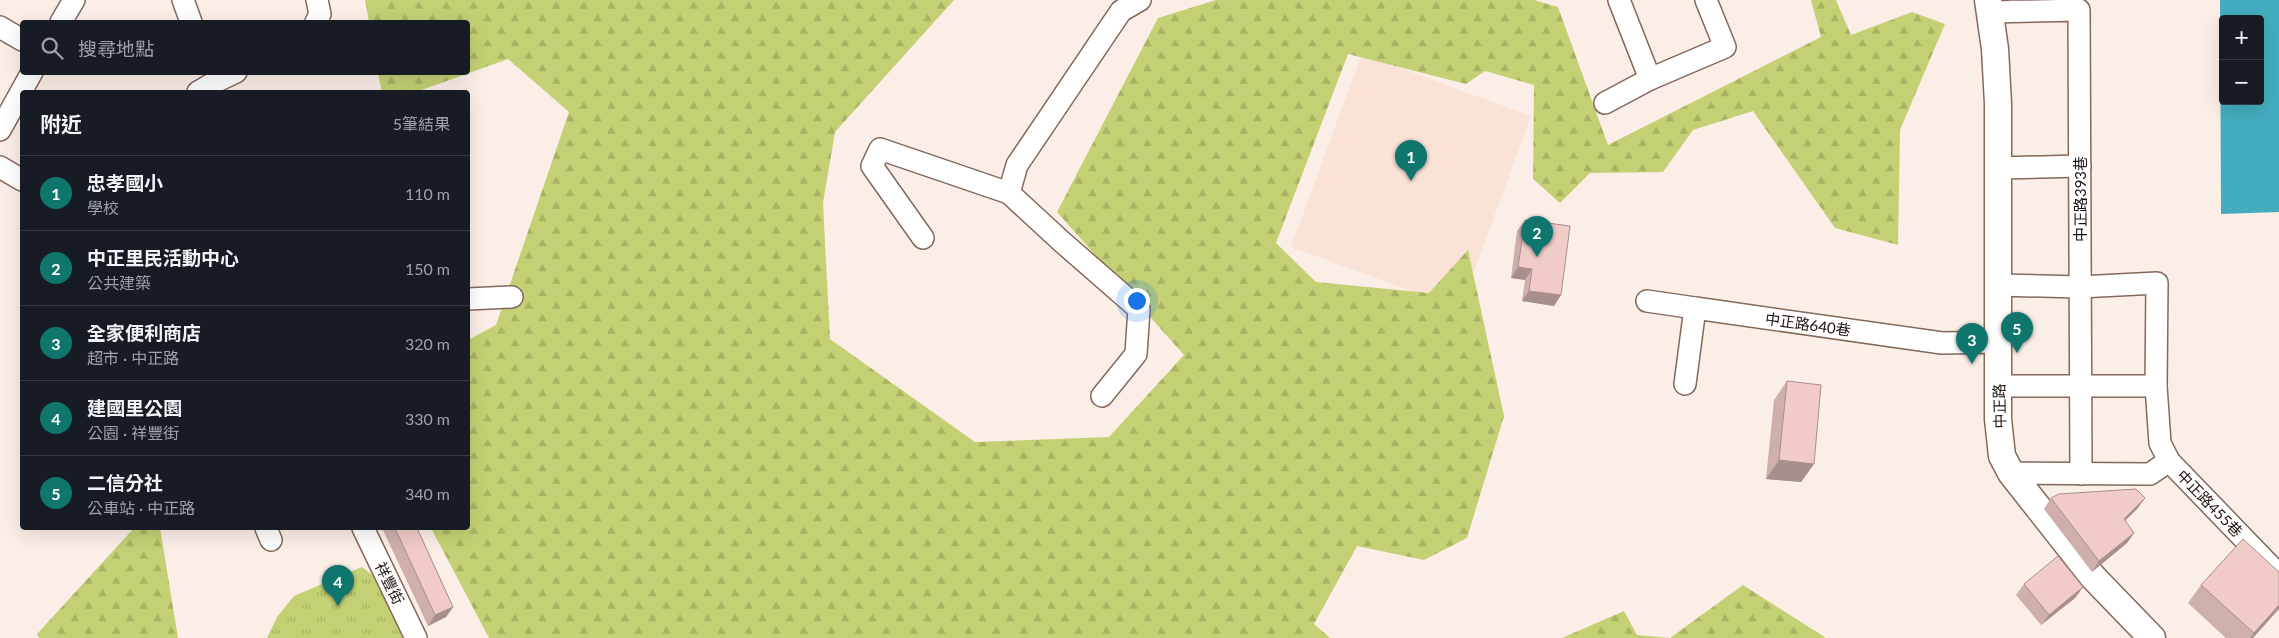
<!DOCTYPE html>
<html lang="zh-TW">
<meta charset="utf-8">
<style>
body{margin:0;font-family:Lato,"Noto Sans TC",sans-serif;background:#20242c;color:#f1f3f6}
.controls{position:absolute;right:15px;top:15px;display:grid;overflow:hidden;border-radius:5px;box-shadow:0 5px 20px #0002}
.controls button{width:45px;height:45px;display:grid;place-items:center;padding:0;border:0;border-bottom:1px solid #363941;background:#171b24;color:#f1f3f6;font:25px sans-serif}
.you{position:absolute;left:1136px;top:300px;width:18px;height:18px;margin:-12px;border:4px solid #fff;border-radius:50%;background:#1a73e8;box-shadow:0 0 0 8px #1a73e833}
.badge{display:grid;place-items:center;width:32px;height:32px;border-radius:50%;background:#0f766e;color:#fff;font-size:16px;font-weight:700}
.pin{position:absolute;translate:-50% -41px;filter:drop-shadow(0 1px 2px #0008)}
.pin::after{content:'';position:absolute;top:26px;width:18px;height:15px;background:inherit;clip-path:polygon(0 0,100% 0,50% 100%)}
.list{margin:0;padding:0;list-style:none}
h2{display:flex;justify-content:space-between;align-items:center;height:65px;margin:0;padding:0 20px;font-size:21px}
h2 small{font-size:16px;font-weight:400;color:#9ea1a6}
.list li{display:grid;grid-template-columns:32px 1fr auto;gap:15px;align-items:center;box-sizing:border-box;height:75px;padding:0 20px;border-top:1px solid #363941}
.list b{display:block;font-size:19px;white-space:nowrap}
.list p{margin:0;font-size:16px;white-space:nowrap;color:#9ea1a6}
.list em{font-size:16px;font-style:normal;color:#9ea1a6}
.icon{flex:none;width:28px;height:28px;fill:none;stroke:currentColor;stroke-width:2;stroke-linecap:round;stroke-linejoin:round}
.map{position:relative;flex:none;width:2279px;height:638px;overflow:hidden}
.search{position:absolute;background:#171b24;box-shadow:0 5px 20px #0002;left:20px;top:20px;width:450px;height:55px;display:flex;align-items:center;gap:12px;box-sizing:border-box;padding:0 18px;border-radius:5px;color:#9ea1a6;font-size:19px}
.panel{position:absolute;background:#171b24;box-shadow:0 5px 20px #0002;left:20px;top:90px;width:450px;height:440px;border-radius:5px}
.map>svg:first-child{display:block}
.built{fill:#fae3d6}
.forest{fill:url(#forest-firs)}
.park{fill:url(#park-tufts)}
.water{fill:#43adbf;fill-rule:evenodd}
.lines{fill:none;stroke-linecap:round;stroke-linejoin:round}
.minor-casing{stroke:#84695a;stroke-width:24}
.major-casing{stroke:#84695a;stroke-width:29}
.minor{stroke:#fff;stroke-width:21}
.major{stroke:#fff;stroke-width:26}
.wall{fill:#ceafac}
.shaded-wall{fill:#a88e8c}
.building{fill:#f0cbc8;stroke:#a88e8c}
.labels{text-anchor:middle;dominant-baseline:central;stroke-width:4.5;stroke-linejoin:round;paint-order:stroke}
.street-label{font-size:15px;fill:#1e130e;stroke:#fefefe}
</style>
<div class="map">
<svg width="2279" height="638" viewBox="0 0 2279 638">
<defs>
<pattern id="forest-firs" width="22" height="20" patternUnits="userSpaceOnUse" patternTransform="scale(1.25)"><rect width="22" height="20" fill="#c3d174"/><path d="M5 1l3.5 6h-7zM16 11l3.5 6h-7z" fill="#a7b363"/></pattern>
<pattern id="park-tufts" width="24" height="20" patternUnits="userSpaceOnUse" patternTransform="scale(1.25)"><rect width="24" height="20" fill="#c3d174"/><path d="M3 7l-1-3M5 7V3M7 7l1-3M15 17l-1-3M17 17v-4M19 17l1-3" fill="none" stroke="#a7b363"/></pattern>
</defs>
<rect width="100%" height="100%" fill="#fbeee7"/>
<!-- built -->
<polygon class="built" points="1362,54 1531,116 1460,309 1291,247"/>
<!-- forest -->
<g class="forest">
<polygon points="365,0 954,0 835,132 823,203 830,339 975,442 1109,437 1184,355 1057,212 1158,18 1216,0 1534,0 1558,7 1608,145 1821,37 1811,0 1836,0 1851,35 1912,12 1945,24 1900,130 1898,245 1835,228 1753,111 1693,130 1663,172 1590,173 1560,203 1533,179 1534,85 1485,71 1466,84 1348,54 1276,243 1316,282 1429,293 1468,250 1504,416 1467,538 1424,560 1357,546 1314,624 1330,638 489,638 431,528 468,528 468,340 496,325 569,112 508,59 416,92 382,92 378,73 468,72 468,22 369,22"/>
<polygon points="134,528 160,528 178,638 39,638 37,634"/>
<polygon points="1743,585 1826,638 1562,638 1624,611 1637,635 1670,638"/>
</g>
<!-- park -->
<polygon class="park" points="362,567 381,582 404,638 267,638 277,617 294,596"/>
<!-- water -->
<path class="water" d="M2220 0H2279V212L2221 214ZM2223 19H2260V101H2223Z"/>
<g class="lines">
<defs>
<g id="minor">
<polyline points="183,0 191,22"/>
<polyline points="1619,0 1650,79"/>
<polyline points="1991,12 2079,10 2081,474"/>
<polyline points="61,22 74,0"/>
<polyline points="316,22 320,14 317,0"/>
<polyline points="0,27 22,40"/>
<polyline points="198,92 215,82 236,72"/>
<polyline points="1605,103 1650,79 1725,47 1706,0"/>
<polyline points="0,130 32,72"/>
<polyline points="0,167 22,180"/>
<polyline points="1998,168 2080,166"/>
<polyline points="1009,193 1061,241 1139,309 1136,354 1102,396"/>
<polyline points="923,238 872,166 880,149 1009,193 1017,165 1121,11 1140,0"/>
<polyline points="1998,285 2080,287 2157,283 2156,386 2160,443 2169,461"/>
<polyline points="468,299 512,297"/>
<polyline points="1647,301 1695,308"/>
<polyline points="1685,384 1695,308 1942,343 1998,342"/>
<polyline points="1998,386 2156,386"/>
<polyline points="2011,473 2150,474 2169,461 2279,575"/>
<polyline points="266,528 271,540"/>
<polyline points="363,528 416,638"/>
</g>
<polyline id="major" points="1988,0 1995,49 1998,104 1998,419 2002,456 2011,473 2093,577 2152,638"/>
</defs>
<!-- minor casing -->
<use href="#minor" class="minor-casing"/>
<!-- major casing -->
<use href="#major" class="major-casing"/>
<!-- minor -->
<use href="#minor" class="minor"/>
<!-- major -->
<use href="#major" class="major"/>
</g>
<!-- wall -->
<g class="wall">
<polygon points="1525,220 1561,295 1554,306 1522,301 1525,280 1511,278 1517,231"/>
<polygon points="1787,381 1814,464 1801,482 1766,479 1774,400"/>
<polygon points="2051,498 2145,498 2137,509 2125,521 2134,533 2127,543 2092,572 2044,509"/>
<polygon points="382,528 417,528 453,607 446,617 428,626"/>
<polygon points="2279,572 2253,638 2226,638 2188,603 2201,585"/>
<polygon points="2024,584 2083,587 2075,598 2041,625 2016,595"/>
</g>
<!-- shaded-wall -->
<g class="shaded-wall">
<polygon points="2009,0 2057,0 2009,1"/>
<polygon points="1518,267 1532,269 1525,280 1511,278"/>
<polygon points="1529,291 1561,295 1554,306 1522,301"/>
<polygon points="1779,460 1814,464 1801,482 1766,479"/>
<polygon points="2145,498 2137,509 2116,529 2124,519"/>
<polygon points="2134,533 2127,543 2092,572 2099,561"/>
<polygon points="2083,587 2075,598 2041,625 2049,615"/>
<polygon points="2279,605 2279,609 2253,638 2250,638 2254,633"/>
<polygon points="453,607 446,617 428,626 435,615"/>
</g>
<!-- building -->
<g class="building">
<polygon points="1525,220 1570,226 1561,295 1529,291 1532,269 1518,267"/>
<polygon points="1787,381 1821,385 1814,464 1779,460"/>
<polygon points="2136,489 2145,498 2124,519 2134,533 2099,561 2051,498 2059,494"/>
<polygon points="395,528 417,528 453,607 435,615"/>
<polygon points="2243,539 2279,572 2279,605 2254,633 2201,585"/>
<polygon points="2058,556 2083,587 2049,615 2024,584"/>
</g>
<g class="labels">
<!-- street labels -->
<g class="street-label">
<text transform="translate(2080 199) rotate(-90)">中正路393巷</text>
<text transform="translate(1808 324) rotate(8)">中正路640巷</text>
<text transform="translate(1999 406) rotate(-91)">中正路</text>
<text transform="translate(2210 503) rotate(46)">中正路455巷</text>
<text transform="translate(390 583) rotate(64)">祥豐街</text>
</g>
</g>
</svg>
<div class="controls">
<button>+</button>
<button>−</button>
</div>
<div class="you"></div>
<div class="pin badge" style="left:1411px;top:181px">1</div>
<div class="pin badge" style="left:1537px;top:257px">2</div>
<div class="pin badge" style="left:1972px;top:364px">3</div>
<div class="pin badge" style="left:338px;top:606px">4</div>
<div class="pin badge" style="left:2017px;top:353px">5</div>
<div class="search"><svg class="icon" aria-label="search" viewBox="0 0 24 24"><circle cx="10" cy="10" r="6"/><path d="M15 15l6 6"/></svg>搜尋地點</div>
<section class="panel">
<h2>附近<small>5筆結果</small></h2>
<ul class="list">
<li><span class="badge">1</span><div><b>忠孝國小</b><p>學校</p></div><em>110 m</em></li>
<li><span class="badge">2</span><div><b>中正里民活動中心</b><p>公共建築</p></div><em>150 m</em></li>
<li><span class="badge">3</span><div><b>全家便利商店</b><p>超市 · 中正路</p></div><em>320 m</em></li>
<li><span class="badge">4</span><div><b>建國里公園</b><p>公園 · 祥豐街</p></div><em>330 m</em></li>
<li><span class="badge">5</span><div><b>二信分社</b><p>公車站 · 中正路</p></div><em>340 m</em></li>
</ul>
</section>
</div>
